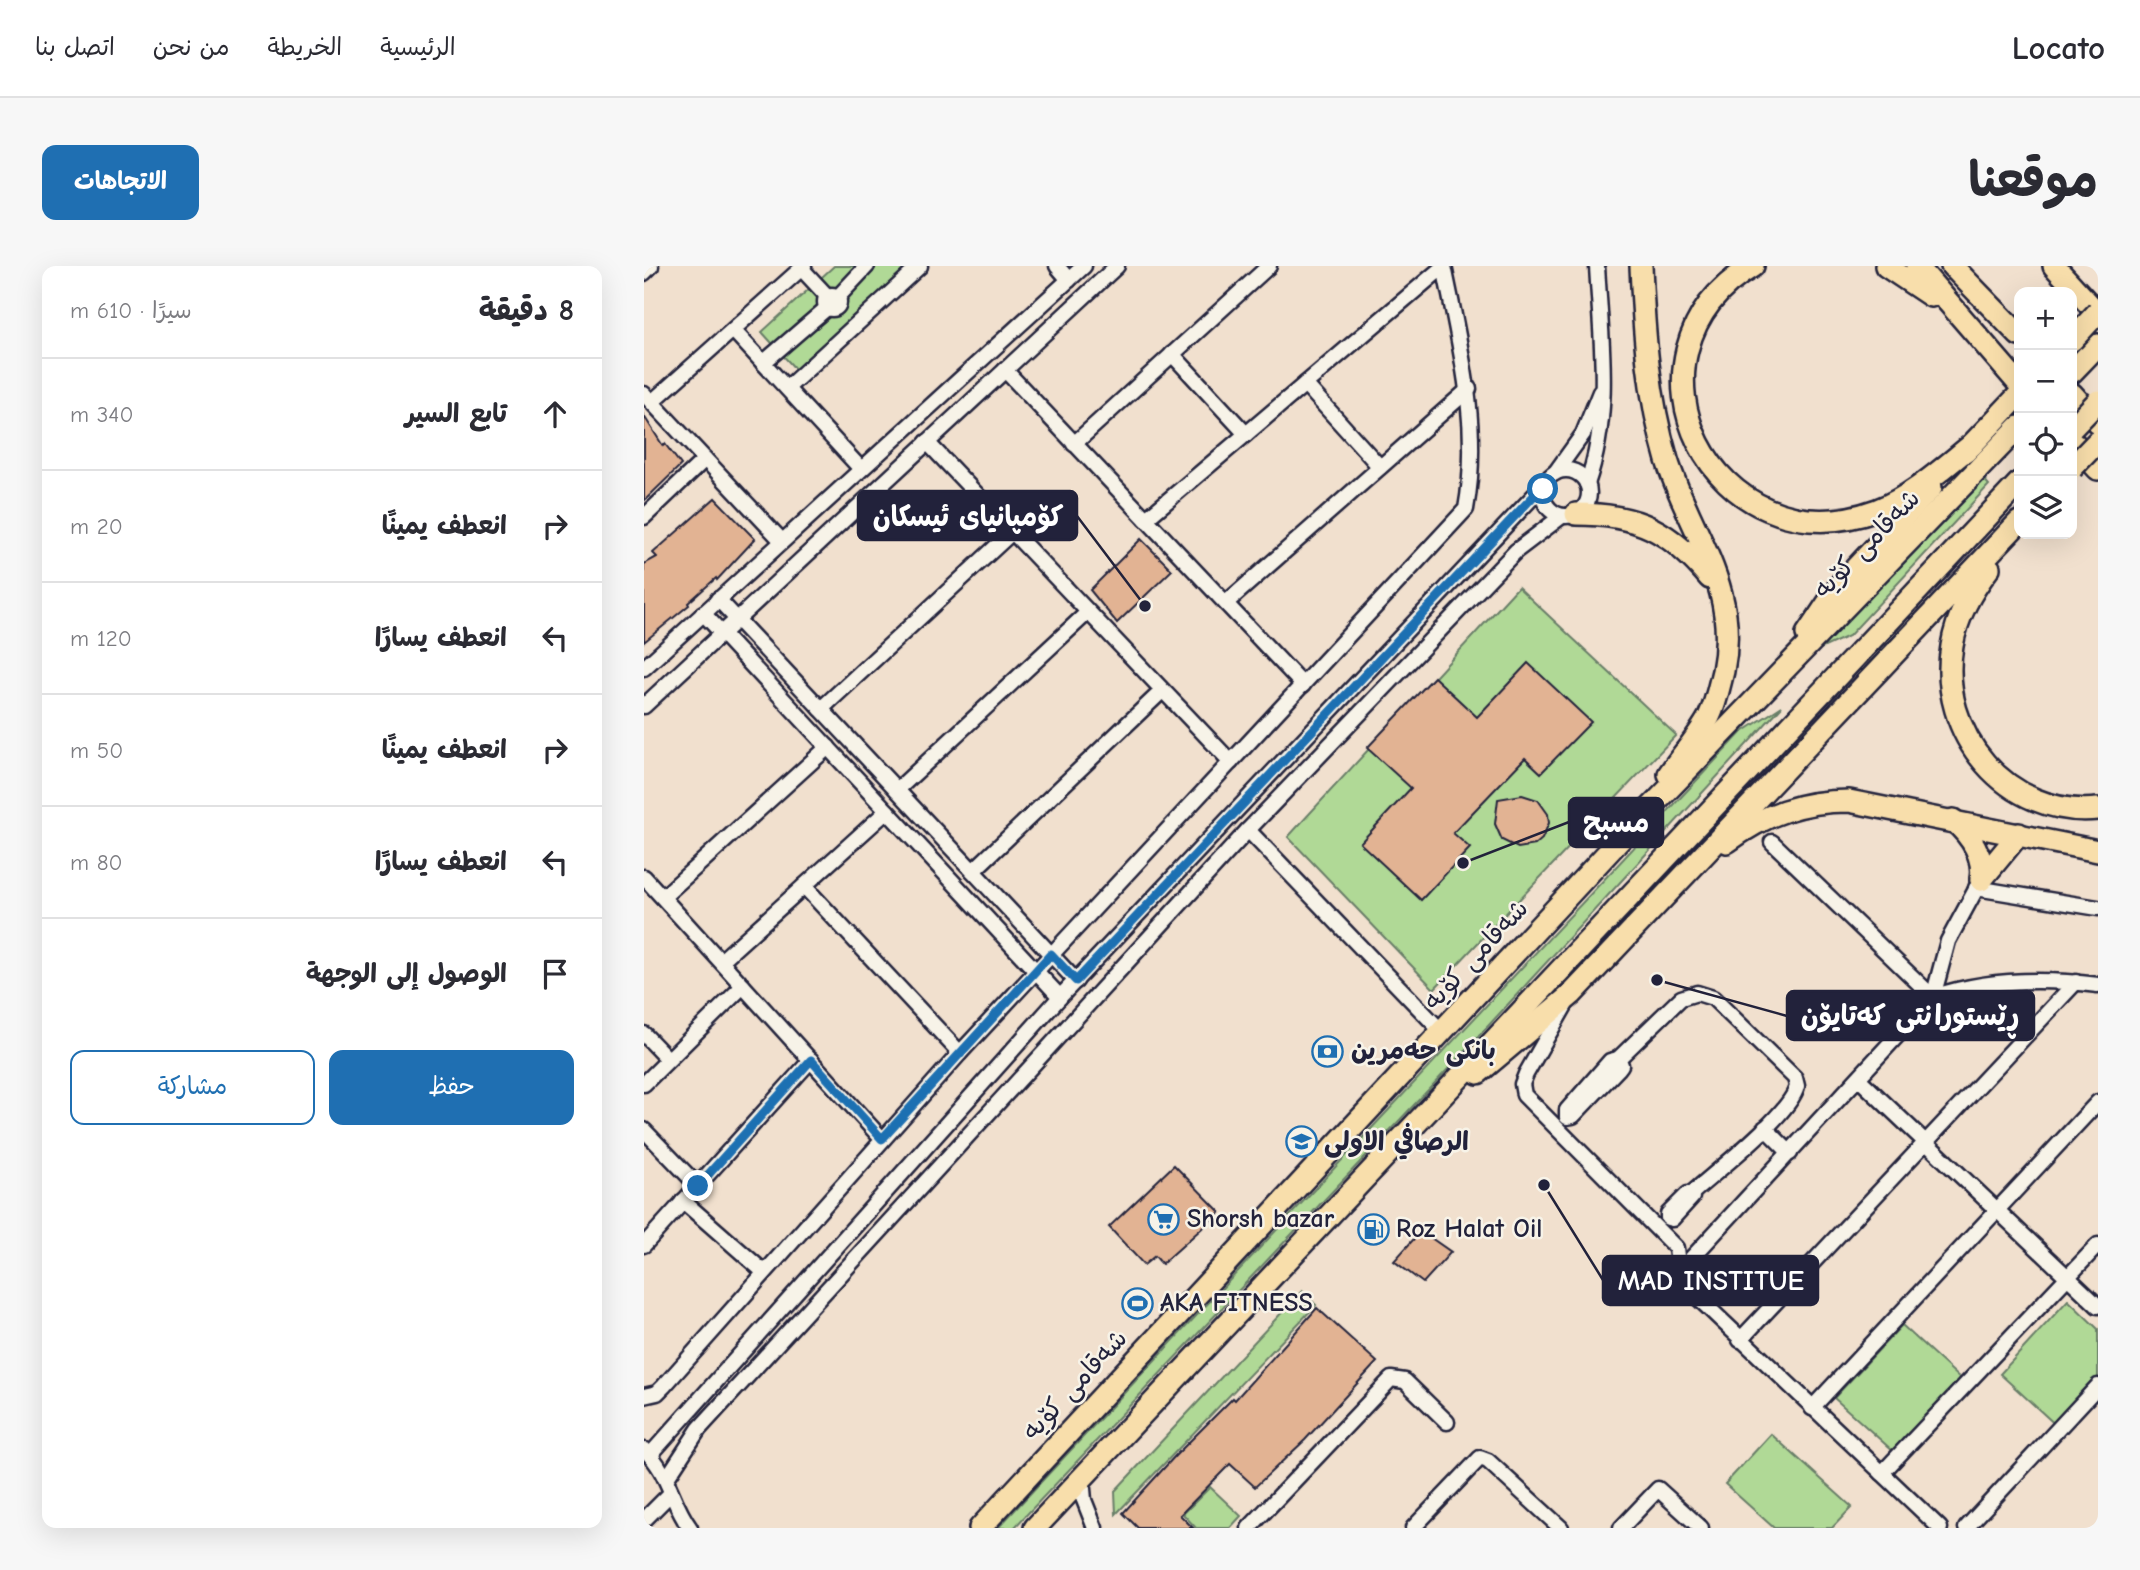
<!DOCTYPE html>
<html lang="ar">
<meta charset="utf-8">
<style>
body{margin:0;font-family:"Comic Neue","Playpen Sans Arabic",sans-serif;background:#f7f7f7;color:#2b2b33;direction:rtl}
.controls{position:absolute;right:21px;top:21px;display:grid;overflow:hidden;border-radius:14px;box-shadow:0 7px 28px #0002}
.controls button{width:63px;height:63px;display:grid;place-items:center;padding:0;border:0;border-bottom:2px solid #e1e1e2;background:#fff;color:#2b2b33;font:35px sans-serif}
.stop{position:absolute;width:21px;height:21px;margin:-16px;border:5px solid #1f6fb2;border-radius:50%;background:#fff}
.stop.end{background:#1f6fb2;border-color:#fff;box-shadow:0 2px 7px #0008}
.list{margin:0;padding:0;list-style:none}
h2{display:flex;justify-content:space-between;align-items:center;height:91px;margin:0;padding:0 28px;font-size:30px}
h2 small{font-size:23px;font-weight:400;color:#7c7c81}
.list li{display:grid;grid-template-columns:46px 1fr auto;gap:21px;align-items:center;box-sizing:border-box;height:112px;padding:0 28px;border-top:2px solid #e1e1e2}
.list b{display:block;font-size:26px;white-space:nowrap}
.list em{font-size:23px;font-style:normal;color:#7c7c81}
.actions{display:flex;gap:14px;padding:21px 28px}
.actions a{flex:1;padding:16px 0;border:2px solid #1f6fb2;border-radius:14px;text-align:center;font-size:24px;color:#1f6fb2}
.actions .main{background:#1f6fb2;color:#fff}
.icon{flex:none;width:38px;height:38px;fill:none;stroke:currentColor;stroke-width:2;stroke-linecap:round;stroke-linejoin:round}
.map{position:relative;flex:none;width:1454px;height:1262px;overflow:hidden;direction:ltr;border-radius:14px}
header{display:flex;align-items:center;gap:42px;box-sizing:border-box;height:98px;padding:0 35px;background:#fff;border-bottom:2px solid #e1e1e2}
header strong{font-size:33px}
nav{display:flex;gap:38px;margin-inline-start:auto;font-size:24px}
.intro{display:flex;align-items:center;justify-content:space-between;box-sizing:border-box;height:168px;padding:0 42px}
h1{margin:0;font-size:49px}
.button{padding:18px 32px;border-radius:14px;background:#1f6fb2;color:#fff;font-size:24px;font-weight:700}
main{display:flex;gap:42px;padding:0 42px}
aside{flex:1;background:#fff;border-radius:14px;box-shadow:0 7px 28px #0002}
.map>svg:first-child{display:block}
.green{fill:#b0d996;stroke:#697e68;stroke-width:2}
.building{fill:#e2b393;stroke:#22223b;stroke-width:2}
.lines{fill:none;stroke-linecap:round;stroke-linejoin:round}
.minor-casing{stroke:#22223b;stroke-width:19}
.highway-casing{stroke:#22223b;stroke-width:26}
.minor{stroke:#f7f3e8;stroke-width:14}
.highway{stroke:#f8deab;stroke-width:21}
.highway-bridge-casing{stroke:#22223b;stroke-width:26;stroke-linecap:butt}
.highway-bridge{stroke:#f8deab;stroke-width:21}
.route{stroke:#1f6fb2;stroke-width:9}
.labels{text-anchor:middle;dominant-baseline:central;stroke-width:5;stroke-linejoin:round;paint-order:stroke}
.street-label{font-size:26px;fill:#22223b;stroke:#f7f3e8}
.poi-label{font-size:26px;font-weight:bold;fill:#22223b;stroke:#f7f3e8;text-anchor:start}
.leader{fill:none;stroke:#22223b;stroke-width:2.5}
.callout-dot{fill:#22223b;stroke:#f7f3e8;stroke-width:2.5}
.callout{fill:#22223b;stroke:#22223b;stroke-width:2.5}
.callout-label{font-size:28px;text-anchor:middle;font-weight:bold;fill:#fff}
</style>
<header>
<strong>Locato</strong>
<nav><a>الرئيسية</a><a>الخريطة</a><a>من نحن</a><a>اتصل بنا</a></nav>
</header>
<div class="intro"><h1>موقعنا</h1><a class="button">الاتجاهات</a></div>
<main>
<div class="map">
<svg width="1454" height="1262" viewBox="0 0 1454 1262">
<rect width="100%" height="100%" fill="#f1e0ce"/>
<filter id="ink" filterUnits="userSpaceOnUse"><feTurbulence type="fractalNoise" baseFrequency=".0143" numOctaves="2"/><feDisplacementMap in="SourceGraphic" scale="14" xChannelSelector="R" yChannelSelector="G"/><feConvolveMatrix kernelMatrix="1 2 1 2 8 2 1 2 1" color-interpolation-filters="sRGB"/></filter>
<g filter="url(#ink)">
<!-- green -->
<g class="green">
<polygon points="190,0 256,0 261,5 153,105 118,66"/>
<polygon points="1339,212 1345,219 1205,370 1176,383"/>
<polygon points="874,321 1032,469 790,723 644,571"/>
<polygon points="1138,440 822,784 370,1262 354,1262 1097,467"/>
<polygon points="658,1025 672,1039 472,1248 471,1225"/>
<polygon points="1424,1034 1454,1063 1454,1122 1415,1162 1356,1108"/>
<polygon points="1258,1059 1317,1113 1250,1186 1190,1132"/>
<polygon points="1127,1168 1208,1241 1188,1262 1130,1262 1081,1218"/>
<polygon points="566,1221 597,1250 586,1262 552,1262 539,1248"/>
</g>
<!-- building -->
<g class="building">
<polygon points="0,150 19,180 21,178 37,199 0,235"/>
<polygon points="71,232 111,273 73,314 72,312 44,337 45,339 0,376 0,298 13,291 9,287"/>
<polygon points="497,273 528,304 473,357 446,324"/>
<polygon points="884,397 947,456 897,507 881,492 809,567 826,582 777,634 716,577 767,522 723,482 790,411 833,451"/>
<polygon points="878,529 894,534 904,548 905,557 898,573 891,579 874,582 858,574 851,558 854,533"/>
<polygon points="530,899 576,946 518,998 511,990 500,999 465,961"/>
<polygon points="777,965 807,986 779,1017 750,995"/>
<polygon points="673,1042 733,1096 661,1174 611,1221 586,1198 536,1249 549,1262 494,1262 479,1247 531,1190 589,1132 591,1134"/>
</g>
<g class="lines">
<defs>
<g id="minor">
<polyline points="413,0 425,14"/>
<polyline points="157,2 184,31"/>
<polyline points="0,7 7,0"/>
<circle cx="188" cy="36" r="7"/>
<polyline points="193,32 223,0"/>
<polyline points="89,64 217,203"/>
<polyline points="528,88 602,168"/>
<polyline points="119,97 184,41"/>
<polyline points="361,104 659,419"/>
<polyline points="661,118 736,201"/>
<polyline points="143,122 276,0"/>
<polyline points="0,128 138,275"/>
<polyline points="8,136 160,0"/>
<polyline points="283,176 587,496"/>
<polyline points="430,178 625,0"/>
<circle cx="922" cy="227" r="23"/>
<polyline points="911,207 939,168 956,126"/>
<path d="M943 218C968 146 957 74 953 0"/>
<polyline points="0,251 61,193"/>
<polyline points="74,333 432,715"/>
<polyline points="582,337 825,123"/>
<polyline points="59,347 416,731"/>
<polyline points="0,402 440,0"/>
<polyline points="0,440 473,0"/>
<polyline points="177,443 367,267"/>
<polyline points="253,524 443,347"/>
<polyline points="604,564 798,766"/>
<polyline points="1128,576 1289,731"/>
<polyline points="329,605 518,425"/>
<polyline points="0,611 238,873"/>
<polyline points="160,620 316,787"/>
<polyline points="1332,622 1454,642"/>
<polyline points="19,631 184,481"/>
<polyline points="77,695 243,545"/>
<polyline points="1289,731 1304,675 1337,614"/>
<polyline points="923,736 882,808 878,818 880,829 1032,982 1034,999 1031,1009"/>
<polyline points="0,768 24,793"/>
<path d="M974 793 1037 732 1053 727 1069 732 1151 812 1153 820C1147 848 1071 906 1047 928"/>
<polygon points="974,793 977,799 974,803 929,850 923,851 923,844 966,795"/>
<polyline points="1215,813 1454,1040"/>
<polyline points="0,818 99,720"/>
<polyline points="1121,862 1146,887"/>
<polyline points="0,864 54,920"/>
<polygon points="1044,928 1048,931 1028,953 1024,952 1024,948"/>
<polyline points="39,935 120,1006"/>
<polyline points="0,979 167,794"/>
<path d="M1031 1010 1289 731C1341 713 1399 712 1454 719"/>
<polyline points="1031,1010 1296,1262"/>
<polyline points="1096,1074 1432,716"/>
<path d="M0 1130 13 1127 20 1120 316 787 822 243C837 161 816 80 800 0L502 253"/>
<polyline points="1168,1142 1454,836"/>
<path d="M1 1184C25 1206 27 1237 46 1262"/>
<polyline points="6,1189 416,731 901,218"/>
<polyline points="1238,1207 1454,979"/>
<polyline points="23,1212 55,1163 604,564 872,285 918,250"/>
<polyline points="438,1212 440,1234 451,1262"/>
<polyline points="0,1254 27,1227"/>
<polyline points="605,1262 747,1113 761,1115 803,1156"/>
<polyline points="769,1262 836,1192 844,1195 917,1262"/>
<polyline points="977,1262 1014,1223 1057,1262"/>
<polyline points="1322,1262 1454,1120"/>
</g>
<g id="highway">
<path d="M997 0C1000 67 1004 129 1023 194 1047 270 1096 320 1079 405 1075 421 1072 437 1065 451 1054 471 1038 489 1025 508"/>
<path d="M1109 0C962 87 1069 304 1233 244 1269 230 1299 202 1329 178"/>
<polyline points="1242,0 1287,30"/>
<polyline points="1273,0 1375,118"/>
<polyline points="1308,0 1375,69"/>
<polyline points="1410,0 1454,48"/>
<polyline points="1428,106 1454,79"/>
<polyline points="1428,128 1454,157"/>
<polyline points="1428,175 1454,203"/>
<polyline points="1321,186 1375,129"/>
<path d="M932 248C995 248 1026 265 1066 312"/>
<path d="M1345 302C1327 326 1313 350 1308 380 1293 467 1363 552 1454 543"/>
<polyline points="1163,368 1196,319 1287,222"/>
<path d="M1309 554C1326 569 1341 590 1337 614"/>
<path d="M1083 576C1120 548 1158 535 1205 535L1454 585"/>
<polyline points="1337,614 1375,568"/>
<polyline points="834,807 928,728 1375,256"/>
<polyline points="336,1262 985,564 1375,161"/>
<polyline points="391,1262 1375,217"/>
</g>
</defs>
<!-- minor casing -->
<use href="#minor" class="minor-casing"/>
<!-- highway casing -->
<use href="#highway" class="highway-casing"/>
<!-- minor -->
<use href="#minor" class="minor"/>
<!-- highway -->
<use href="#highway" class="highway"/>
<defs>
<g id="highway-bridge">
<polyline points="1428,74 1454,46"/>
<polyline points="1428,162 1454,135"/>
<polyline points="1428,202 1454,175"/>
</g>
</defs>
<!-- highway-bridge casing -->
<use href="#highway-bridge" class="highway-bridge-casing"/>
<!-- highway-bridge -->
<use href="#highway-bridge" class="highway-bridge"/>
</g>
</g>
<g class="lines" filter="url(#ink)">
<!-- route -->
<polyline class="route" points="54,920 167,794 238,873 407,688 432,715 901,218 899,223"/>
</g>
<!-- icons -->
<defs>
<symbol id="bank-ring" viewBox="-11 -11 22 22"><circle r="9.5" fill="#f7f3e8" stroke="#1f6fb2" stroke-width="1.5"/><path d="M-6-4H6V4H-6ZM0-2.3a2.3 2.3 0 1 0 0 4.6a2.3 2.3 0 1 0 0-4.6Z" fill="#1f6fb2"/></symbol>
<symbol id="school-ring" viewBox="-11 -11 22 22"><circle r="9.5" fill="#f7f3e8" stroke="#1f6fb2" stroke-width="1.5"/><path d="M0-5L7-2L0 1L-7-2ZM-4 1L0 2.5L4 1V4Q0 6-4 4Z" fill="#1f6fb2"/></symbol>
<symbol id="supermarket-ring" viewBox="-11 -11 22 22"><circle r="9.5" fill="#f7f3e8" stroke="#1f6fb2" stroke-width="1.5"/><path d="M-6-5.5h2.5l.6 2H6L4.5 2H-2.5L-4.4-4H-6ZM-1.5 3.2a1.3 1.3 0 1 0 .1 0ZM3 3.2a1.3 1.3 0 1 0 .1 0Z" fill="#1f6fb2"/></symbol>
<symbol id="fuel-ring" viewBox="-11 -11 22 22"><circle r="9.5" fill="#f7f3e8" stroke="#1f6fb2" stroke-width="1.5"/><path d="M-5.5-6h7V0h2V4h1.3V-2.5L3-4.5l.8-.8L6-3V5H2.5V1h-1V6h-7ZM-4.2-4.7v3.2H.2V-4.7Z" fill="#1f6fb2"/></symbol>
<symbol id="stadium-ring" viewBox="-11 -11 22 22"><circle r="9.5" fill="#f7f3e8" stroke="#1f6fb2" stroke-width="1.5"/><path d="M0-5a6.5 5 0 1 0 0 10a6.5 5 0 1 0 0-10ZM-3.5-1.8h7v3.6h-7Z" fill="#1f6fb2"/></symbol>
</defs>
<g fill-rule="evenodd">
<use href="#bank-ring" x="666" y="768" width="35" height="35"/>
<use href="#school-ring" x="640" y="858" width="35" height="35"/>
<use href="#supermarket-ring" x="502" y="936" width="35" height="35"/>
<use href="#fuel-ring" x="712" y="946" width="35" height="35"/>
<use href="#stadium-ring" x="476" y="1020" width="35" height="35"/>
</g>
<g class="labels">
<!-- street labels -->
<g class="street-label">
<text transform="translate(1223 278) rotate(-46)">شەقامی کۆیە</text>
<text transform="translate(832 689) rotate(-47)">شەقامی کۆیە</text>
<text transform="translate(431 1119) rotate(-47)">شەقامی کۆیە</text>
</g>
<!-- poi labels -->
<g class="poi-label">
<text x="707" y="785">بانكی حه‌مرین</text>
<text x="680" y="876">الرصافي الاولى</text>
<text x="543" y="953">Shorsh bazar</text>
<text x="752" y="963">Roz Halat Oil</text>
<text x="516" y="1037">AKA FITNESS</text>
</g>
</g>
<!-- callouts -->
<path class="leader" d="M501 340L433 250M819 597L925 556M1013 714L1143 750M900 919L959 1014"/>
<g class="callout-dot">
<circle cx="501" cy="340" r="7"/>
<circle cx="819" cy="597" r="7"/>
<circle cx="1013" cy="714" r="7"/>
<circle cx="900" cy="919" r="7"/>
</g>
<g class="callout">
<rect x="214" y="225" width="219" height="49" rx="7"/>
<rect x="925" y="532" width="94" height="49" rx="7"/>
<rect x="1143" y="725" width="247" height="49" rx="7"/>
<rect x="959" y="990" width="215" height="49" rx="7"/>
</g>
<g class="callout-label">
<text x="324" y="260">کۆمپانیای ئیسکان</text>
<text x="972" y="566">مسبح</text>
<text x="1266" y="759">ڕێستورانتی کەتایۆن</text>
<text x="1067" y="1024">MAD INSTITUE</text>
</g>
</svg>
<div class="controls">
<button>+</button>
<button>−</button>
<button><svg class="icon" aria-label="locate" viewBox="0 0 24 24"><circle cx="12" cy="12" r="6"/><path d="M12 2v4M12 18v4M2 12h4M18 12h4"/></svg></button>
<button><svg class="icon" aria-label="layers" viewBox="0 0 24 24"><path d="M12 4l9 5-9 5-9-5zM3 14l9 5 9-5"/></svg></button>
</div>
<div class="stop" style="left:899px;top:223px"></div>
<div class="stop end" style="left:54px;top:920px"></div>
</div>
<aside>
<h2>8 دقيقة<small>سيرًا · 610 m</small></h2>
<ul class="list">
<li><svg class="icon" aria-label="ahead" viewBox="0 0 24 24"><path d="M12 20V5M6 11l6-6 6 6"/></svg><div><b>تابع السير</b></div><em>340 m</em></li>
<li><svg class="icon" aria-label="right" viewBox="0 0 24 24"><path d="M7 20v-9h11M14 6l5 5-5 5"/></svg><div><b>انعطف يمينًا</b></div><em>20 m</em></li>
<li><svg class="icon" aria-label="left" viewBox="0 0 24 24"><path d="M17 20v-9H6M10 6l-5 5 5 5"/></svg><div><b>انعطف يسارًا</b></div><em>120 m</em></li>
<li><svg class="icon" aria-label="right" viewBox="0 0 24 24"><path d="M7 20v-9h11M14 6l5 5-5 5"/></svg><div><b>انعطف يمينًا</b></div><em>50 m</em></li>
<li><svg class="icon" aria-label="left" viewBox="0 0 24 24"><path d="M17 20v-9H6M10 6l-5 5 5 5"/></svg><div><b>انعطف يسارًا</b></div><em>80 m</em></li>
<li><svg class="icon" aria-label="arrive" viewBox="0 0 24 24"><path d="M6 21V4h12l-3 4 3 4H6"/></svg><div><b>الوصول إلى الوجهة</b></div></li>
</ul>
<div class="actions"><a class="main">حفظ</a><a>مشاركة</a></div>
</aside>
</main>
